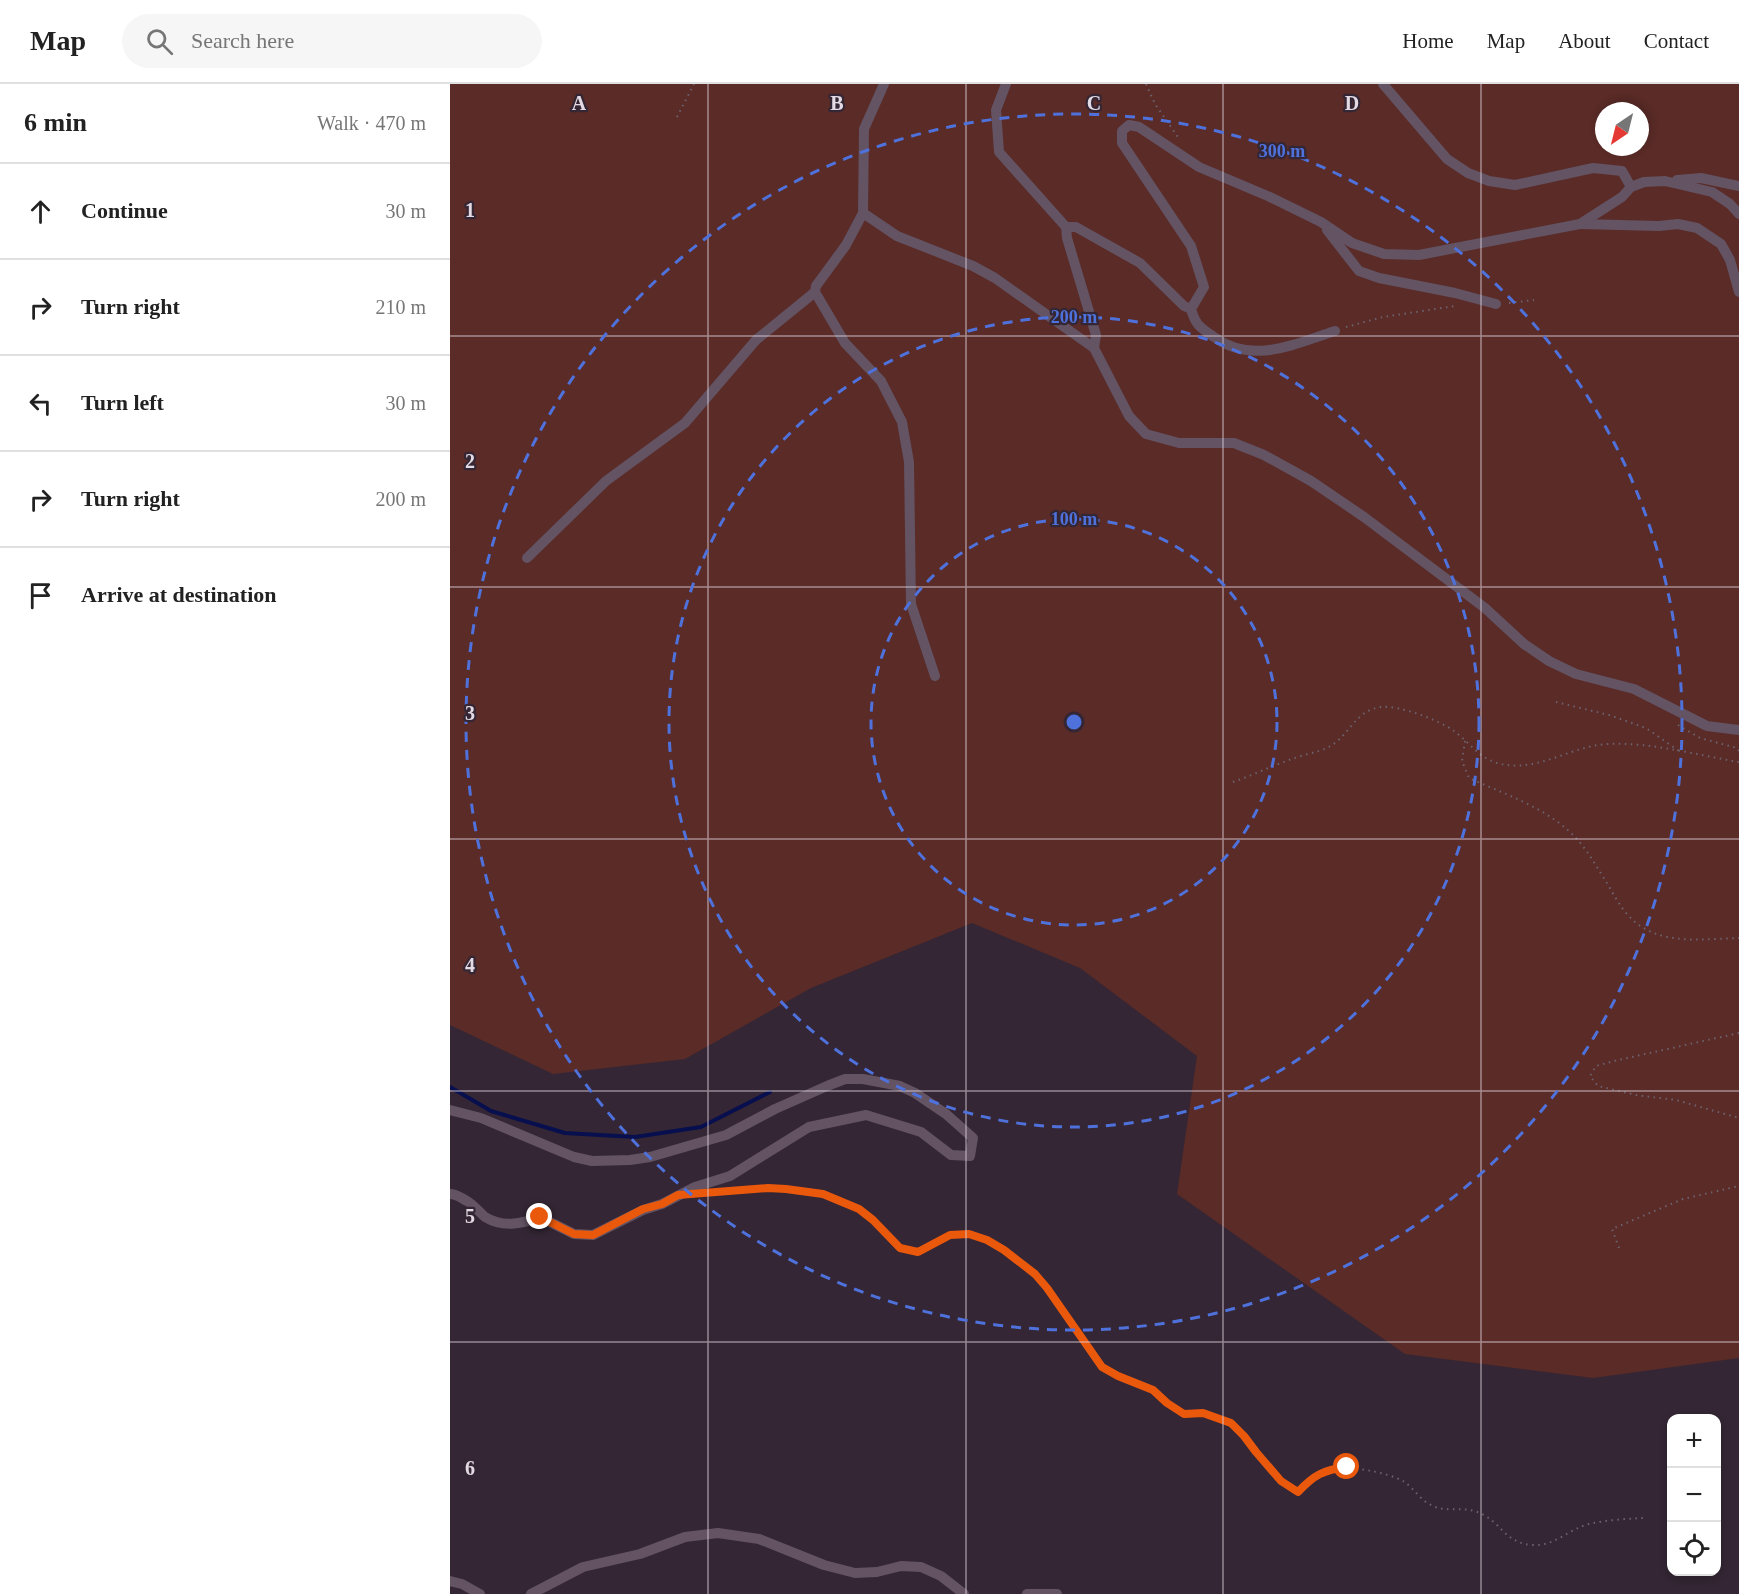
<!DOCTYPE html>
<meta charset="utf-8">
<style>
body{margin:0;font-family:"Times New Roman",serif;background:#f6f6f6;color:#222}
.controls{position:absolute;right:18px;bottom:18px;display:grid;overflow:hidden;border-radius:12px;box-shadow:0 3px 9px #0003}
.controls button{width:54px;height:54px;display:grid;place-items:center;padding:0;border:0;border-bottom:2px solid #e0e0e0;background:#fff;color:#222;font:30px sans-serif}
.compass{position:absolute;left:1145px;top:18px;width:54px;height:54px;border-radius:50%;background:#fff;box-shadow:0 3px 9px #0003;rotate:215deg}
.stop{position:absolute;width:18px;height:18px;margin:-14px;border:4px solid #ea580c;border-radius:50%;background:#fff}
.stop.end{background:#ea580c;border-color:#fff;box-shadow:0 2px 6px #0008}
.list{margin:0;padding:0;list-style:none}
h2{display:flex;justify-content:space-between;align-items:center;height:78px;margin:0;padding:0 24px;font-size:26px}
h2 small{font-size:20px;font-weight:400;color:#767676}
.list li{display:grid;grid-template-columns:39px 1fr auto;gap:18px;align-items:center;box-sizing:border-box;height:96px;padding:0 24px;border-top:2px solid #e0e0e0}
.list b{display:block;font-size:22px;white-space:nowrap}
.list em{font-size:20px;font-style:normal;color:#767676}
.icon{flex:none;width:33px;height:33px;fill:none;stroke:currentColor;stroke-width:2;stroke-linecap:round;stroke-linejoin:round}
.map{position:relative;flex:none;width:1289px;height:1510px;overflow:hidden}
header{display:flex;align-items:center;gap:36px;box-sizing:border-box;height:84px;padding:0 30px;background:#fff;border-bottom:2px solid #e0e0e0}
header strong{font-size:28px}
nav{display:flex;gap:33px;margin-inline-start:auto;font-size:21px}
.search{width:420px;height:54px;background:#f6f6f6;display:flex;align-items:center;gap:15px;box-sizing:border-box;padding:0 21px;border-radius:33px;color:#767676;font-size:22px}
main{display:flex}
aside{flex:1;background:#fff}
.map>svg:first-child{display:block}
.green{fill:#5a2b27;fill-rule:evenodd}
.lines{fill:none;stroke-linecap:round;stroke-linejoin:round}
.stream{stroke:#070f4e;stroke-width:4}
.path{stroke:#6e626e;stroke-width:2;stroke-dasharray:1.5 4.5;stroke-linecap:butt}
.street{stroke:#635363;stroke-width:10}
.route{stroke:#ea580c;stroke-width:8}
.grid{fill:none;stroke:#e3dae3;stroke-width:1.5;stroke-opacity:0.55}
.ring{fill:none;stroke:#4e71db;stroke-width:3;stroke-dasharray:10 8}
.grid-label{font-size:20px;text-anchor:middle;font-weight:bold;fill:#e3dae3;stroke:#342634;stroke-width:4.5;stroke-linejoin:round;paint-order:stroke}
.centre{fill:#4e71db;stroke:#342634;stroke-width:3}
.ring-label{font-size:18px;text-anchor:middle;font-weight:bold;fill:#4e71db;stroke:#342634;stroke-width:4.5;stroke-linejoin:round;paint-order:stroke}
</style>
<header>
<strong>Map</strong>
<div class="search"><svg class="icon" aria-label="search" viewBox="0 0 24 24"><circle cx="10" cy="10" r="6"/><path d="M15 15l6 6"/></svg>Search here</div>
<nav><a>Home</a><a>Map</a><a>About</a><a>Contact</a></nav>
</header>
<main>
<aside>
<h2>6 min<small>Walk · 470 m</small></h2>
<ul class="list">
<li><svg class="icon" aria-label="ahead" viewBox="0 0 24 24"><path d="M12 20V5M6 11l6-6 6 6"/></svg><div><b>Continue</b></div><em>30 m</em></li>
<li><svg class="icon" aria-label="right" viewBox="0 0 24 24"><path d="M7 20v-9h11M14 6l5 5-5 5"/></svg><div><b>Turn right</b></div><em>210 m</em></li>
<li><svg class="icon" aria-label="left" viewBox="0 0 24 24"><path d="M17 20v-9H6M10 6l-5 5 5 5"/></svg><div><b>Turn left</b></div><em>30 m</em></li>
<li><svg class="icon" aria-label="right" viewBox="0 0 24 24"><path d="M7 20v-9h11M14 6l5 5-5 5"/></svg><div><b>Turn right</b></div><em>200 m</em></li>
<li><svg class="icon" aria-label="arrive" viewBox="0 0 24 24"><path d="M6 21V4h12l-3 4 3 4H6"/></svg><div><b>Arrive at destination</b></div></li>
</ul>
</aside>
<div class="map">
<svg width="1289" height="1510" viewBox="0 0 1289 1510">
<rect width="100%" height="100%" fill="#342634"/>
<!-- green -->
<path class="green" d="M0 0H1289V1274L1143 1294 955 1270 727 1110 747 972 630 884 522 839 361 904 235 975 103 990 0 941ZM1154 27H1190V63H1154Z"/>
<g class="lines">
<!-- stream -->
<polyline class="stream" points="0,1003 41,1027 115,1049 185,1053 251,1043 320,1008"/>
<!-- path -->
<g class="path">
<polyline points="696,0 705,20 730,56"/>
<polyline points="227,33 244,0"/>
<polyline points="1059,219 1084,216"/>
<polyline points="896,243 933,233 1005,222"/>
<polyline points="1106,618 1159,631 1196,644 1229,667"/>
<polyline points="1228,641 1250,654 1287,664 1289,667"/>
<path d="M1015 657 1012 677 1019 694C1054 710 1095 723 1123 751 1136 764 1145 780 1155 796 1162 807 1168 820 1177 830 1205 863 1251 855 1289 854"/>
<path d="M783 698C806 690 828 679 851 672 863 668 875 667 885 659 900 648 907 626 931 623 949 621 989 636 1004 647 1019 658 1028 673 1047 679 1087 690 1119 662 1158 660 1201 658 1247 671 1289 678"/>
<polyline points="1289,949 1164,977 1146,982 1140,992 1148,1002 1186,1011 1226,1016 1289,1034"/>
<path d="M276 1107 318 1104 355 1106 373 1110 409 1125 423 1136 450 1164 468 1169 500 1151 519 1150 537 1156 554 1166 585 1190 597 1204 653 1283 668 1292 703 1306 717 1319 734 1330 753 1329 781 1339 794 1351 805 1369 831 1397 848 1408C856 1399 864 1390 877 1386 895 1380 936 1388 953 1397 963 1403 970 1416 981 1421 997 1430 1015 1420 1034 1431 1053 1442 1057 1460 1084 1461 1105 1462 1119 1445 1139 1440 1156 1436 1175 1435 1193 1434"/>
<polyline points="1169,1164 1162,1145 1233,1115 1289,1102"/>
</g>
<!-- street -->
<g class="street">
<polyline points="434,0 414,45 413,129 396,161 366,202 365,208 395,259 431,297 452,338 459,378 461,520 485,592"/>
<polyline points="556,0 546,26 549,68 616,143 617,154 646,251 644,264"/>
<polyline points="933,0 997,75 1018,89 1039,97 1065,101 1143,84 1172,87 1181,103"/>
<polyline points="1227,96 1251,94 1289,102"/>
<polyline points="413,129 447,152 523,182 545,194 644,264 679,332 696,350 729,359 784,359 814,371 861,397 914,433 1035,524 1074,560 1099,577 1126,590 1184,605 1257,642 1289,646"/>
<polyline points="1130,140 1209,142 1228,140 1247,144 1271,160 1280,176 1289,208"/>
<polyline points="616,143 626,143 690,179 734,222 741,225"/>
<polyline points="877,146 909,187 929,194 1005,209 1046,220"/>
<path d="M885 247C844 260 803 281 764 253 750 243 746 242 741 225L754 203 741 162 672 59V47L679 41 689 43 749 83 820 113 871 138 902 159 934 170 969 171 1130 140 1172 113 1181 103 1194 98 1215 97 1262 108 1280 120 1289 130"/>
<polyline points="77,474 156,397 235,339 306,256 365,208"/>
<path d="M0 1026 31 1034 124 1073 142 1077 180 1076 200 1073 276 1051 325 1025 377 1002 395 995H413L450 1002 465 1009 496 1030 523 1054 520 1072 501 1071 471 1048 416 1031 359 1043 280 1092 245 1103 212 1120 193 1126 143 1151 124 1150 90 1133C71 1140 53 1144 35 1133 29 1128 24 1121 17 1117 11 1114 7 1110 0 1110"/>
<polyline points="0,1497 12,1500 30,1510"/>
<polyline points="81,1510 133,1483 190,1470 235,1453 268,1449 309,1455 374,1481 405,1489 427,1488 451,1482 471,1483 491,1492 514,1510"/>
<polyline points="577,1510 607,1510"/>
</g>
</g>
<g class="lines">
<!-- route -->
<path class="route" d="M90 1133 124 1150 143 1151 193 1125 212 1120 228 1111 318 1104 336 1105 373 1110 409 1125 423 1136 450 1164 468 1168 500 1151 519 1150 537 1156 554 1166 585 1190 597 1204 652 1283 668 1292 703 1306 717 1319 734 1330 753 1329 781 1339 794 1352 806 1368 831 1397 848 1408C864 1391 873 1386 897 1383"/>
</g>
<!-- grid -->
<path class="grid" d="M258 0V1510M516 0V1510M773 0V1510M1031 0V1510M0 252H1289M0 503H1289M0 755H1289M0 1007H1289M0 1258H1289"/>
<!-- distance rings -->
<g class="ring">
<circle cx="624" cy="638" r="203"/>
<circle cx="624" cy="638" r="405"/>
<circle cx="624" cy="638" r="608"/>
</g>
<g class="grid-label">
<text x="129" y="26">A</text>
<text x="387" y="26">B</text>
<text x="644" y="26">C</text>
<text x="902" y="26">D</text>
<text x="20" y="133">1</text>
<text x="20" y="384">2</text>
<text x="20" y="636">3</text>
<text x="20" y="888">4</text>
<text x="20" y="1139">5</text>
<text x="20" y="1391">6</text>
</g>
<circle cx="624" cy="638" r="9" class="centre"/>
<g class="ring-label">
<text x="832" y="73">300 m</text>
<text x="624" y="239">200 m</text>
<text x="624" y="441">100 m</text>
</g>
</svg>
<div class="controls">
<button>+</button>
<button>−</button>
<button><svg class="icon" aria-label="locate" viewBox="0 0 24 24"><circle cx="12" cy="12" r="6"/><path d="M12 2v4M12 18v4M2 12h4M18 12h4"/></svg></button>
</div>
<svg class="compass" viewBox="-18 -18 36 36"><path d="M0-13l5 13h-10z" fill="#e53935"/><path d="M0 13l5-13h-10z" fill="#767676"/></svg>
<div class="stop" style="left:897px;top:1383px"></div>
<div class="stop end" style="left:90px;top:1133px"></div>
</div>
</main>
